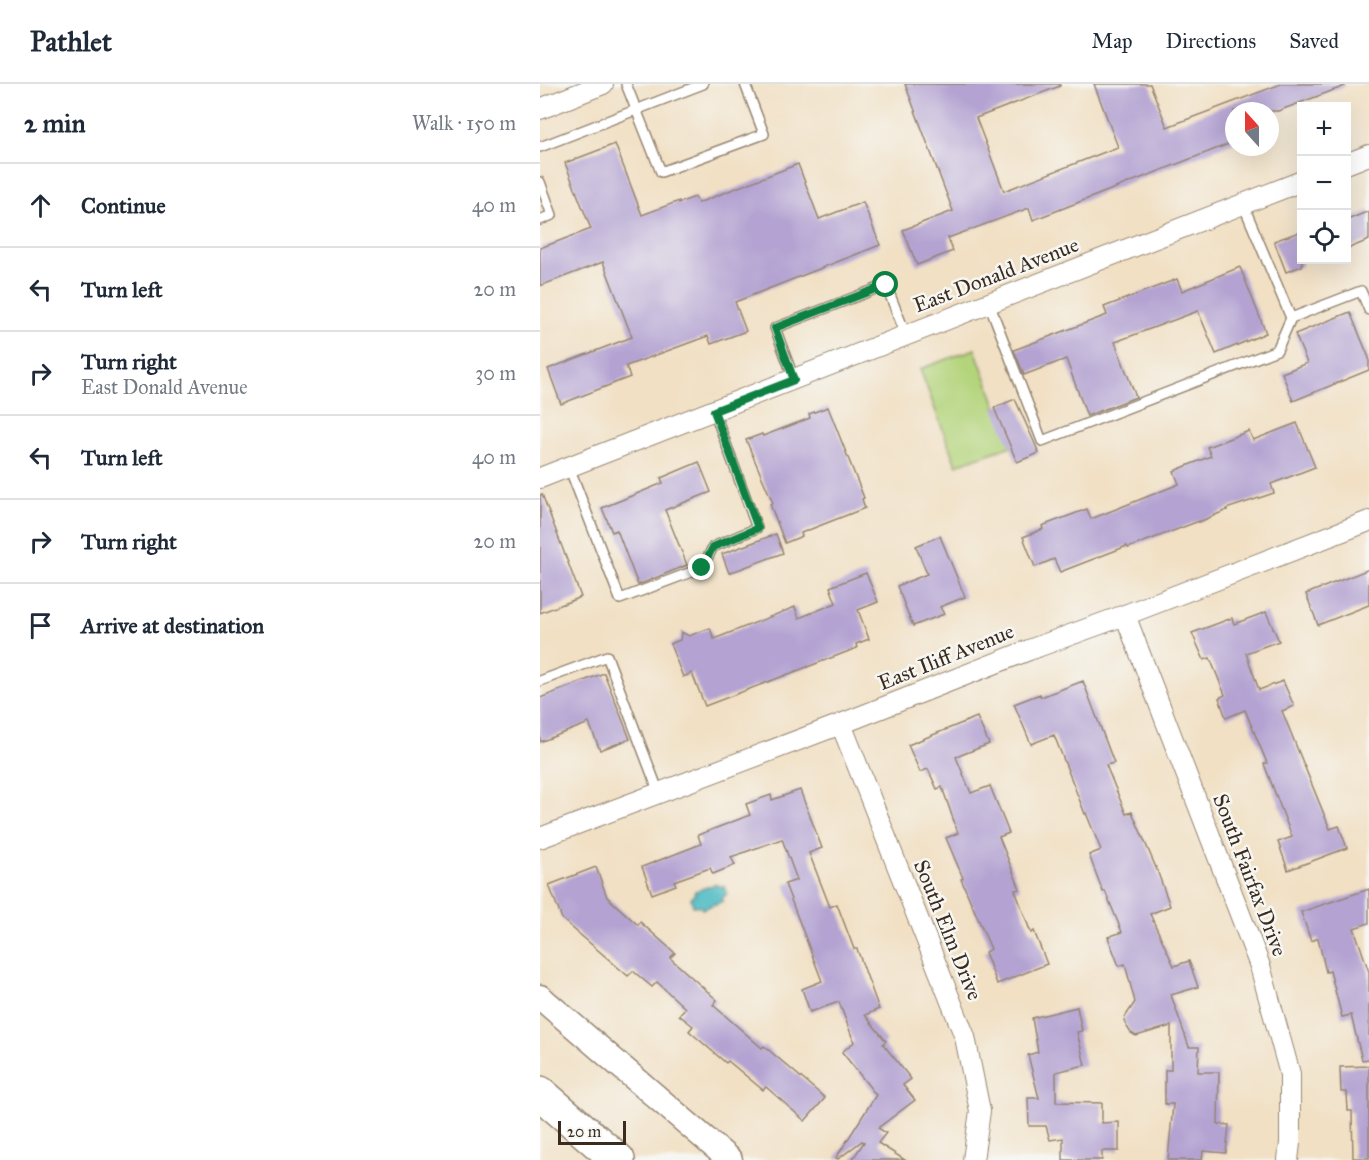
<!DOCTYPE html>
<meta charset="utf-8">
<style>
body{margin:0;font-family:"IM FELL Great Primer",serif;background:#f2f2f3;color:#1f2937}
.controls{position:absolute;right:18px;top:18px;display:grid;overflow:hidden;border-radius:0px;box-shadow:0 6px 24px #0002}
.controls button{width:54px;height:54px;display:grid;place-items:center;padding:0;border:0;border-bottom:2px solid #e0e1e3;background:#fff;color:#1f2937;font:30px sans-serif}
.compass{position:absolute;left:685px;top:18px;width:54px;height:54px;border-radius:50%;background:#fff;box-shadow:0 6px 24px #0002;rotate:339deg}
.scale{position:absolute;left:18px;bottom:15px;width:68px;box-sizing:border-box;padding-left:6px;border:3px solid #3b2a1e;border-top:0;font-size:16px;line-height:21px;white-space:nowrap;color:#3b2a1e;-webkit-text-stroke:4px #f6f6f2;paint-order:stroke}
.stop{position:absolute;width:18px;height:18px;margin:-14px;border:4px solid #0b8043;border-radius:50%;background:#fff}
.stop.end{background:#0b8043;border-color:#fff;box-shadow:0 2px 6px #0008}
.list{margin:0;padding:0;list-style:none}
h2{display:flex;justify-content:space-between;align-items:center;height:78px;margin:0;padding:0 24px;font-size:26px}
h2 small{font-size:20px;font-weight:400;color:#747a83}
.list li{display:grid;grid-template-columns:39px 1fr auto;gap:18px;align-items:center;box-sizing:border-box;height:84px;padding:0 24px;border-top:2px solid #e0e1e3}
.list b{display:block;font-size:22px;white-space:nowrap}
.list p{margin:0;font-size:20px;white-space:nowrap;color:#747a83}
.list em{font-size:20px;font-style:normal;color:#747a83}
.icon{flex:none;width:33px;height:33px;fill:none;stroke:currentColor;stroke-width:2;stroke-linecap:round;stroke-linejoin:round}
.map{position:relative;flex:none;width:829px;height:1076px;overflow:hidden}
header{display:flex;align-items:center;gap:36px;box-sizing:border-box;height:84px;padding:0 30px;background:#fff;border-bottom:2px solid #e0e1e3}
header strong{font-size:28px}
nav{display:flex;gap:33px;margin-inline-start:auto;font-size:21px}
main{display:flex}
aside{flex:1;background:#fff}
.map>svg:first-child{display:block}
.green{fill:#b4d47b;stroke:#787f4c;stroke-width:1.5}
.water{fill:#4bbac2;stroke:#437270;stroke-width:1.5}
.building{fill:#b4a3d2}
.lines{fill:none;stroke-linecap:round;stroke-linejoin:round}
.service-casing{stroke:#968571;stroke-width:12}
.minor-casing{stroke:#968571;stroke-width:22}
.tertiary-casing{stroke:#968571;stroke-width:27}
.motorway-casing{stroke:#968571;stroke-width:36}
.service{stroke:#fff;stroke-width:9}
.minor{stroke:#fff;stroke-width:20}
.tertiary{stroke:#fff;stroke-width:24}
.motorway{stroke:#fff;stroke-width:33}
.route{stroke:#0b8043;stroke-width:8}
.labels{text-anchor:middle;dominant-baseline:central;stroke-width:5;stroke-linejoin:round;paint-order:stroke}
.street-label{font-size:21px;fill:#3b2a1e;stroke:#f6f6f2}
</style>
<header>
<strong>Pathlet</strong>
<nav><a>Map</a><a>Directions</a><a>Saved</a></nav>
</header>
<main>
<aside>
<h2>2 min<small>Walk · 150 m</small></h2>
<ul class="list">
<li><svg class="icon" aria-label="ahead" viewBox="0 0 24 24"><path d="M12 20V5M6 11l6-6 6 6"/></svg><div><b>Continue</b></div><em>40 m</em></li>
<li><svg class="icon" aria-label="left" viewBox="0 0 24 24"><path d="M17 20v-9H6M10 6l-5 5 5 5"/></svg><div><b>Turn left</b></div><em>20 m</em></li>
<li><svg class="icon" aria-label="right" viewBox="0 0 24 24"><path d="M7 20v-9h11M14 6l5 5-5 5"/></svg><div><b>Turn right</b><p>East Donald Avenue</p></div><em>30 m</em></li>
<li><svg class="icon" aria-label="left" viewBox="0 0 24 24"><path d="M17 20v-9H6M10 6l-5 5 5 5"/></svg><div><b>Turn left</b></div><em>40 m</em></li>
<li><svg class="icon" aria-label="right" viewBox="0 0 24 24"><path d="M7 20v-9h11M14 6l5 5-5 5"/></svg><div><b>Turn right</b></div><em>20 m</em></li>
<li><svg class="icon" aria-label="arrive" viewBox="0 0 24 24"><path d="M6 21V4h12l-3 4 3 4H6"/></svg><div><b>Arrive at destination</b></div></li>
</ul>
</aside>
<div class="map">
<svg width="829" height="1076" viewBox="0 0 829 1076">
<rect width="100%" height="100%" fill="#f6f6f2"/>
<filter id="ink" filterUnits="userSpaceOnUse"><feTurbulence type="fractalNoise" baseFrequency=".0167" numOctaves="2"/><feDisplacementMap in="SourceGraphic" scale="12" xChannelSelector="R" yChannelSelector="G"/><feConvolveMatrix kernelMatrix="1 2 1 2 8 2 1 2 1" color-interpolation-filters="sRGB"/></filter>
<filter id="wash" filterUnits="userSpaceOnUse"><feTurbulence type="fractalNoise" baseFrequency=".008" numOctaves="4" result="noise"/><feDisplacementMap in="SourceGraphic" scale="24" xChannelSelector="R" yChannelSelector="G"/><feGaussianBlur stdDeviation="1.35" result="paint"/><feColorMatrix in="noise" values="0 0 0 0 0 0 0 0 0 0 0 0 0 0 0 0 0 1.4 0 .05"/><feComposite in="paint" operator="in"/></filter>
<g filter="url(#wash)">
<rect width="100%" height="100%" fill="#f1e0c4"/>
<!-- green -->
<polygon class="green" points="435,265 471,362 416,381 380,285"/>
<!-- water -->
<polygon class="water" points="176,800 178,802 184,802 187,810 182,814 183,817 162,825 160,822 153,822 151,814 154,811 155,807"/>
<g id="blocks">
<!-- building -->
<g class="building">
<polygon points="365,0 520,0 520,2 436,34 464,107 578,63 554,0 610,0 627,43 741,0 805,0 805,2 738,27 694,27 694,58 493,136 489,124 408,154 413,167 377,181 363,146 413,127"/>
<polygon points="75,60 102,131 139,117 139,119 155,113 158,119 258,80 279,135 323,118 340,161 195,218 206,247 171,260 168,252 86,282 90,293 21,320 8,285 92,253 63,178 0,202 0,164 51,145 25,79"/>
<polygon points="829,127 829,156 807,165 807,136"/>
<polygon points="762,147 762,182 746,188 734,157"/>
<polygon points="700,183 726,249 676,270 658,227 575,258 596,313 547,332 526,275 484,291 474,266 567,231 564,223 637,195 642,207"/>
<polygon points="810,228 829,274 829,286 753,317 742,289 767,279 755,250"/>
<polygon points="475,315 499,369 477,378 454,324"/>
<polygon points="288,323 324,414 322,415 325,424 261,449 262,452 245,459 230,420 233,419 206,356 222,350 223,352 270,334 269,330"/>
<polygon points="757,339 775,383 731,400 734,409 686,425 687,426 659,438 659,437 588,464 587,462 520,488 514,475 495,483 483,453 503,445 502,442 547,425 551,435 639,400 634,387 671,372 667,363 709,347 713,356"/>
<polygon points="159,378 171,408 125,426 147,481 98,501 77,446 72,448 62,424 123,399 121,394"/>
<polygon points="2,410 41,513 0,529 0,411"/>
<polygon points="236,450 243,469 189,489 182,470"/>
<polygon points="400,452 425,513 400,523 404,530 373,542 357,502 387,490 376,462"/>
<polygon points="829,485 829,521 778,541 766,510"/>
<polygon points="326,489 338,518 318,526 329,555 316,560 317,564 165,622 152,589 143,593 130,560 140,556 141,548 149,552 170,544 174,555 255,523 259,534 296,519 290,503"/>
<polygon points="726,528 739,557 706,569 719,606 743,597 754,622 742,627 790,745 799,742 807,764 748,786 738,758 752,753 724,680 727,679 705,626 686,634 679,614 685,611 670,574 664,576 652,549 692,534 694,540"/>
<polygon points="64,589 90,655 60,666 49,639 0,658 0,614"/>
<polygon points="543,597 574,679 566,681 586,730 592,728 617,786 630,822 610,830 634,882 649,877 658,903 631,911 649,963 659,963 658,988 679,988 678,1040 689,1041 686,1069 663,1067 662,1076 628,1076 633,1020 625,1020 625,986 631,986 631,942 596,952 591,949 587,943 584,937 585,933 595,918 585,880 579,882 568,853 582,848 565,807 563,808 549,771 561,766 546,729 545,730 514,651 491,660 474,620 500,610 501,613"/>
<polygon points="437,633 449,660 416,673 431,709 450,702 469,749 459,753 480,805 475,806 491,849 494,847 507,880 457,900 445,868 451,865 421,795 423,794 406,754 418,749 402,703 397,705 388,685 380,688 368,661"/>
<polygon points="260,706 282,764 269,769 290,823 297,820 314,865 317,865 339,925 325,931 346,957 343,960 371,995 363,1001 375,1016 338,1044 346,1049 338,1059 365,1076 312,1076 324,1058 322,1057 298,1075 296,1074 336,1011 302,968 314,958 299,918 270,928 262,905 282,897 245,800 257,796 242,755 191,773 195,781 173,790 170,784 134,797 136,801 112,810 102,783 161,760 158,751 210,731 206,720 231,711 232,716"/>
<polygon points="56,783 67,813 98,841 100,838 135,869 130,874 177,916 173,921 222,964 224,962 285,1014 265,1037 226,1003 223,1006 188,977 186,979 149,947 153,942 139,931 145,924 117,898 112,903 93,887 88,892 22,835 9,801"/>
<polygon points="829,805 829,839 814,844 829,888 829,975 822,976 811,931 802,933 790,887 786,888 778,854 771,857 761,828"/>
<polygon points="537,923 542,947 537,948 545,981 516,988 516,1018 562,1019 562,1039 579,1038 579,1067 562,1067 562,1076 523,1076 523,1054 510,1056 506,1042 489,1042 488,1014 499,1014 488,971 498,968 492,934"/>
<polygon points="829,982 829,1074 813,1074 812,1027 808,1027 807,1008 801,1008 800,983"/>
</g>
</g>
</g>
<g filter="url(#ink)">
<use href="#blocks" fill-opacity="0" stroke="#968571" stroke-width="1.5"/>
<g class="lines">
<defs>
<g id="service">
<polyline points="86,0 121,88 224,50 205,0"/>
<polyline points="0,63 163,0"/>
<polyline points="0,98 12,131 0,136"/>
<polyline points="703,120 751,234"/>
<polyline points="449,219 502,357 737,266 751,234 821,207 829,226"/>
<polyline points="254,295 235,244 346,201 366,251"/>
<polyline points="29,383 80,515 162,484 173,463 217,444 174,327"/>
<polyline points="0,597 67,572 119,709"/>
</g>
<g id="minor">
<polyline points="0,25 63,0"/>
<polyline points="806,80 829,71"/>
<polyline points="0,394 762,97"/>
<polyline points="585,531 720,882 750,990 750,1059 748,1076"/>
<polyline points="301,640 425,953 440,1027 433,1076"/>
<polyline points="0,754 301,640 489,566 585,531 829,437"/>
</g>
<polyline id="tertiary" points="0,913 190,1076"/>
<polyline id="motorway" points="0,1009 78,1076"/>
</defs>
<!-- service casing -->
<use href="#service" class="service-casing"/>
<!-- minor casing -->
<use href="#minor" class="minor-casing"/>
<!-- tertiary casing -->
<use href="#tertiary" class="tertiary-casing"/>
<!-- motorway casing -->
<use href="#motorway" class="motorway-casing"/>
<!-- service -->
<use href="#service" class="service"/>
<!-- minor -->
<use href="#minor" class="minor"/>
<!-- tertiary -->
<use href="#tertiary" class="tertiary"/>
<!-- motorway -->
<use href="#motorway" class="motorway"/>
</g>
</g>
<g class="lines" filter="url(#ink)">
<!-- route -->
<polyline class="route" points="162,484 173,463 218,444 174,327 254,296 235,244 346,201"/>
</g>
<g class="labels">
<!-- street labels -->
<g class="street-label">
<text transform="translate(456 191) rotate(-21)">East Donald Avenue</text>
<text transform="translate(406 573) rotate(-22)">East Iliff Avenue</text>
<text transform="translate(710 791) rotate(69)">South Fairfax Drive</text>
<text transform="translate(408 846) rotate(68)">South Elm Drive</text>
</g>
</g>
</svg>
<div class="controls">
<button>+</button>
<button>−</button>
<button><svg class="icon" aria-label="locate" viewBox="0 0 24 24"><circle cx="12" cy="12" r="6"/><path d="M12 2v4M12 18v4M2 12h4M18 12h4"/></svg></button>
</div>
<svg class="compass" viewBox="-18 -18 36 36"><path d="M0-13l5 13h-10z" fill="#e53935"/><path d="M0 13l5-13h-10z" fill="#747a83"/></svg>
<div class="scale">20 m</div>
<div class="stop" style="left:346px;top:201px"></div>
<div class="stop end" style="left:162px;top:484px"></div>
</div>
</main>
